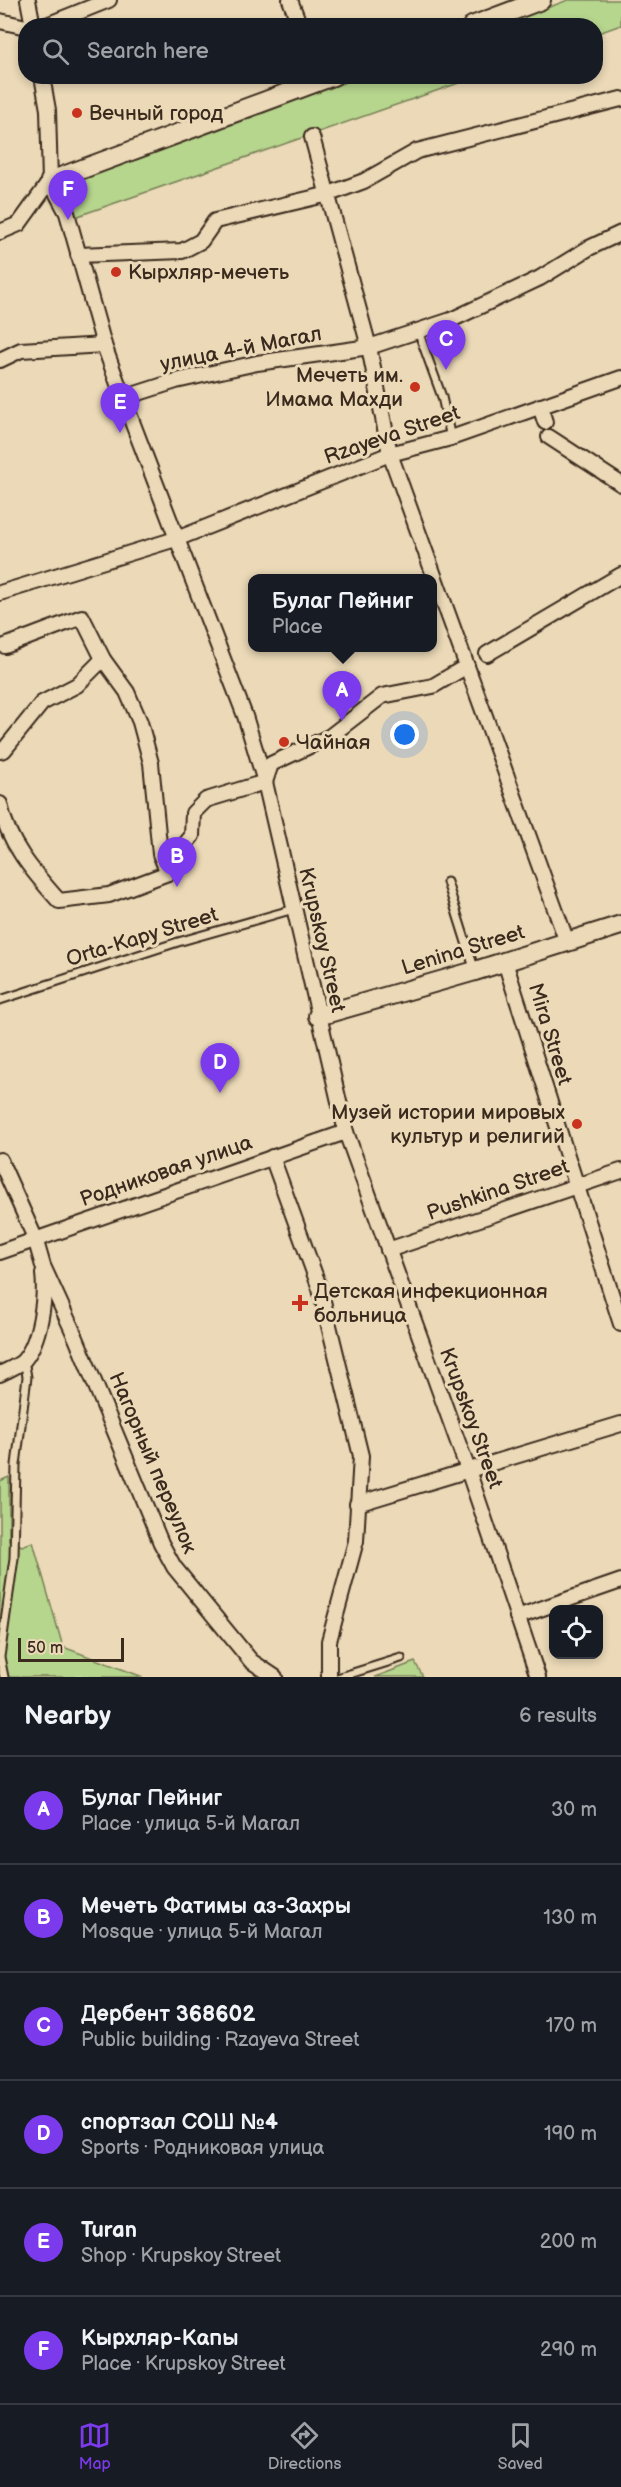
<!DOCTYPE html>
<meta charset="utf-8">
<style>
body{margin:0;font-family:"Balsamiq Sans",sans-serif;background:#20242c;color:#f1f3f6}
.controls{position:absolute;right:18px;bottom:18px;display:grid;overflow:hidden;border-radius:12px;box-shadow:0 3px 9px #0003}
.controls button{width:54px;height:54px;display:grid;place-items:center;padding:0;border:0;border-bottom:2px solid #363941;background:#171b24;color:#f1f3f6;font:30px sans-serif}
.scale{position:absolute;left:18px;bottom:15px;width:106px;box-sizing:border-box;padding-left:6px;border:3px solid #3b2a1e;border-top:0;font-size:16px;line-height:21px;white-space:nowrap;color:#3b2a1e;-webkit-text-stroke:4px #ebd9b7;paint-order:stroke}
.you{position:absolute;left:405px;top:735px;width:21px;height:21px;margin:-15px;border:4px solid #fff;border-radius:50%;background:#1a73e8;box-shadow:0 0 0 9px #1a73e833}
.badge{display:grid;place-items:center;width:39px;height:39px;border-radius:50%;background:#7c3aed;color:#fff;font-size:20px;font-weight:700}
.pin{position:absolute;translate:-50% -50px;filter:drop-shadow(0 2px 3px #0008)}
.pin::after{content:'';position:absolute;top:32px;width:21px;height:18px;background:inherit;clip-path:polygon(0 0,100% 0,50% 100%)}
.popup{position:absolute;left:248px;top:574px;width:189px;height:78px;box-sizing:border-box;display:grid;place-content:center;border-radius:12px;background:#171b24;filter:drop-shadow(0 2px 4px #0005);font-size:20px;white-space:nowrap;color:#9ea1a6}
.popup b{font-size:22px;color:#f1f3f6}
.popup::after{content:'';position:absolute;left:50%;top:100%;margin-left:-12px;border:12px solid transparent;border-top-color:#171b24}
.list{margin:0;padding:0;list-style:none}
h2{display:flex;justify-content:space-between;align-items:center;height:78px;margin:0;padding:0 24px;font-size:26px}
h2 small{font-size:20px;font-weight:400;color:#9ea1a6}
.list li{display:grid;grid-template-columns:39px 1fr auto;gap:18px;align-items:center;box-sizing:border-box;height:108px;padding:0 24px;border-top:2px solid #363941}
.list b{display:block;font-size:22px;white-space:nowrap}
.list p{margin:0;font-size:20px;white-space:nowrap;color:#9ea1a6}
.list em{font-size:20px;font-style:normal;color:#9ea1a6}
.icon{flex:none;width:33px;height:33px;fill:none;stroke:currentColor;stroke-width:2;stroke-linecap:round;stroke-linejoin:round}
.map{position:relative;flex:none;width:621px;height:1677px;overflow:hidden}
.search{position:absolute;background:#171b24;box-shadow:0 3px 9px #0003;left:18px;right:18px;top:18px;height:66px;display:flex;align-items:center;gap:15px;box-sizing:border-box;padding:0 21px;border-radius:24px;color:#9ea1a6;font-size:22px}
.sheet{height:726px;background:#171b24}
nav{display:flex;justify-content:space-around;align-items:center;box-sizing:border-box;height:84px;border-top:2px solid #363941;background:#171b24;font-size:16px;color:#9ea1a6}
nav a{display:grid;justify-items:center;gap:3px}
nav .on{color:#7c3aed}
.map>svg:first-child{display:block}
.green{fill:#b6d58d;stroke:#788056;stroke-width:1.5}
.lines{fill:none;stroke-linecap:round;stroke-linejoin:round}
.lane-casing{stroke:#3b2a1e;stroke-width:11}
.street-casing{stroke:#3b2a1e;stroke-width:18}
.secondary-casing{stroke:#3b2a1e;stroke-width:22}
.lane{stroke:#ebd9b7;stroke-width:7}
.street{stroke:#ebd9b7;stroke-width:14}
.secondary{stroke:#ebd9b7;stroke-width:18}
.poi-dot{fill:#c8321e;stroke:#ebd9b7;stroke-width:2}
.labels{text-anchor:middle;dominant-baseline:central;stroke-width:6;stroke-linejoin:round;paint-order:stroke}
.poi-label{font-size:21px;fill:#3b2a1e;stroke:#ebd9b7;text-anchor:start}
.street-label{font-size:21px;fill:#3b2a1e;stroke:#ebd9b7}
</style>
<div class="map">
<svg width="621" height="1677" viewBox="0 0 621 1677">
<rect width="100%" height="100%" fill="#ebd9b7"/>
<filter id="ink" filterUnits="userSpaceOnUse"><feTurbulence type="fractalNoise" baseFrequency=".0167" numOctaves="2"/><feDisplacementMap in="SourceGraphic" scale="12" xChannelSelector="R" yChannelSelector="G"/><feConvolveMatrix kernelMatrix="1 2 1 2 8 2 1 2 1" color-interpolation-filters="sRGB"/></filter>
<g filter="url(#ink)">
<!-- green -->
<g class="green">
<polygon points="568,0 621,0 621,25 596,34 596,26 499,26"/>
<polygon points="360,77 476,77 75,217 68,183"/>
<polygon points="9,1477 9,1540 22,1546 33,1542 63,1647 143,1677 0,1677 0,1481"/>
<polygon points="415,1662 423,1677 375,1677"/>
</g>
<g class="lines">
<defs>
<g id="lane">
<polyline points="418,331 442,397 451,438"/>
<polyline points="447,882 475,971"/>
<polyline points="0,1000 178,942 294,909"/>
<polyline points="4,1677 0,1657 14,1558 16,1465 27,1377 24,1360"/>
<polyline points="340,1677 401,1658"/>
</g>
<g id="street">
<polyline points="28,0 33,26"/>
<polyline points="290,0 300,26"/>
<polyline points="0,21 26,27"/>
<polyline points="44,26 109,0"/>
<polyline points="42,76 48,110 50,181 67,213 104,345 123,398 245,716 265,782 346,1132 468,1470 538,1677"/>
<polyline points="312,137 369,347 390,454 567,942"/>
<polyline points="0,232 19,224 50,181"/>
<polyline points="78,255 182,251 201,241 215,221 329,194 364,181 417,151 621,99"/>
<polyline points="0,360 21,350 104,345"/>
<polyline points="123,398 176,381 257,363 369,347 451,320 540,278 589,248 621,233"/>
<polyline points="540,406 545,422"/>
<polyline points="549,437 621,484"/>
<polyline points="0,593 179,538 390,454 451,438 621,378"/>
<polyline points="5,646 82,617 103,659 127,692 140,722 151,763 160,854 168,873"/>
<polyline points="487,654 621,575"/>
<polyline points="0,751 4,750 42,703 77,685 103,659"/>
<path d="M0 804C7 842 34 873 59 901L109 895 168 873 171 861 192 836 193 813 206 800 265 782 271 764 329 737 382 696 433 686 467 666"/>
<polyline points="505,962 621,1324"/>
<polyline points="272,1157 320,1289 361,1456 356,1541 329,1641 329,1677"/>
<polyline points="0,1160 35,1238 43,1266 76,1338 161,1543 174,1567 251,1661 275,1677"/>
<polyline points="388,1250 621,1171"/>
<polyline points="0,1252 346,1132"/>
<path d="M0 1374C7 1370 19 1366 24 1360 40 1341 46 1298 43 1274"/>
<polyline points="357,1504 621,1424"/>
<polyline points="517,1617 621,1581"/>
</g>
<g id="secondary">
<polyline points="472,26 541,0"/>
<polyline points="50,181 333,76"/>
<polyline points="318,1016 475,971 621,925"/>
</g>
</defs>
<!-- lane casing -->
<use href="#lane" class="lane-casing"/>
<!-- street casing -->
<use href="#street" class="street-casing"/>
<!-- secondary casing -->
<use href="#secondary" class="secondary-casing"/>
<!-- lane -->
<use href="#lane" class="lane"/>
<!-- street -->
<use href="#street" class="street"/>
<!-- secondary -->
<use href="#secondary" class="secondary"/>
</g>
</g>
<!-- markers -->
<g class="poi-dot">
<circle cx="77" cy="113" r="6"/>
<circle cx="116" cy="272" r="6"/>
<circle cx="415" cy="387" r="6"/>
<circle cx="284" cy="742" r="6"/>
<circle cx="577" cy="1124" r="6"/>
<path d="M297 1294h6v6h6v6h-6v6h-6v-6h-6v-6h6z"/>
</g>
<g class="labels">
<!-- poi labels -->
<g class="poi-label">
<text x="89" y="113">Вечный город</text>
<text x="128" y="272">Кырхляр-мечеть</text>
<text x="403" y="375" text-anchor="end">Мечеть им.<tspan x="403" dy="24">Имама Махди</tspan></text>
<text x="296" y="742">Чайная</text>
<text x="565" y="1112" text-anchor="end">Музей истории мировых<tspan x="565" dy="24">культур и религий</tspan></text>
<text x="314" y="1291">Детская инфекционная<tspan x="314" dy="24">больница</tspan></text>
</g>
<!-- street labels -->
<g class="street-label">
<text transform="translate(241 349) rotate(-11)">улица 4-й Магал</text>
<text transform="translate(392 435) rotate(-19)">Rzayeva Street</text>
<text transform="translate(142 937) rotate(-17)">Orta-Kapy Street</text>
<text transform="translate(322 940) rotate(77)">Krupskoy Street</text>
<text transform="translate(463 950) rotate(-17)">Lenina Street</text>
<text transform="translate(550 1034) rotate(73)">Mira Street</text>
<text transform="translate(166 1171) rotate(-19)">Родниковая улица</text>
<text transform="translate(498 1190) rotate(-19)">Pushkina Street</text>
<text transform="translate(471 1418) rotate(70)">Krupskoy Street</text>
<text transform="translate(153 1463) rotate(67)">Нагорный переулок</text>
</g>
</g>
</svg>
<div class="controls">
<button><svg class="icon" aria-label="locate" viewBox="0 0 24 24"><circle cx="12" cy="12" r="6"/><path d="M12 2v4M12 18v4M2 12h4M18 12h4"/></svg></button>
</div>
<div class="scale">50 m</div>
<div class="you"></div>
<div class="pin badge" style="left:342px;top:721px">A</div>
<div class="popup"><b>Булаг Пейниг</b>Place</div>
<div class="pin badge" style="left:177px;top:887px">B</div>
<div class="pin badge" style="left:446px;top:370px">C</div>
<div class="pin badge" style="left:220px;top:1093px">D</div>
<div class="pin badge" style="left:120px;top:433px">E</div>
<div class="pin badge" style="left:68px;top:220px">F</div>
<div class="search"><svg class="icon" aria-label="search" viewBox="0 0 24 24"><circle cx="10" cy="10" r="6"/><path d="M15 15l6 6"/></svg>Search here</div>
</div>
<section class="sheet">
<h2>Nearby<small>6 results</small></h2>
<ul class="list">
<li><span class="badge">A</span><div><b>Булаг Пейниг</b><p>Place · улица 5-й Магал</p></div><em>30 m</em></li>
<li><span class="badge">B</span><div><b>Мечеть Фатимы аз-Захры</b><p>Mosque · улица 5-й Магал</p></div><em>130 m</em></li>
<li><span class="badge">C</span><div><b>Дербент 368602</b><p>Public building · Rzayeva Street</p></div><em>170 m</em></li>
<li><span class="badge">D</span><div><b>спортзал СОШ №4</b><p>Sports · Родниковая улица</p></div><em>190 m</em></li>
<li><span class="badge">E</span><div><b>Turan</b><p>Shop · Krupskoy Street</p></div><em>200 m</em></li>
<li><span class="badge">F</span><div><b>Кырхляр-Капы</b><p>Place · Krupskoy Street</p></div><em>290 m</em></li>
</ul>
</section>
<nav>
<a class="on"><svg class="icon" aria-label="map" viewBox="0 0 24 24"><path d="M3 6l6-2 6 2 6-2v14l-6 2-6-2-6 2zM9 4v14M15 6v14"/></svg>Map</a>
<a><svg class="icon" aria-label="directions" viewBox="0 0 24 24"><path d="M12 3l9 9-9 9-9-9zM9 14v-3h6M13 9l2 2-2 2"/></svg>Directions</a>
<a><svg class="icon" aria-label="saved" viewBox="0 0 24 24"><path d="M7 4h10v16l-5-4-5 4z"/></svg>Saved</a>
</nav>
